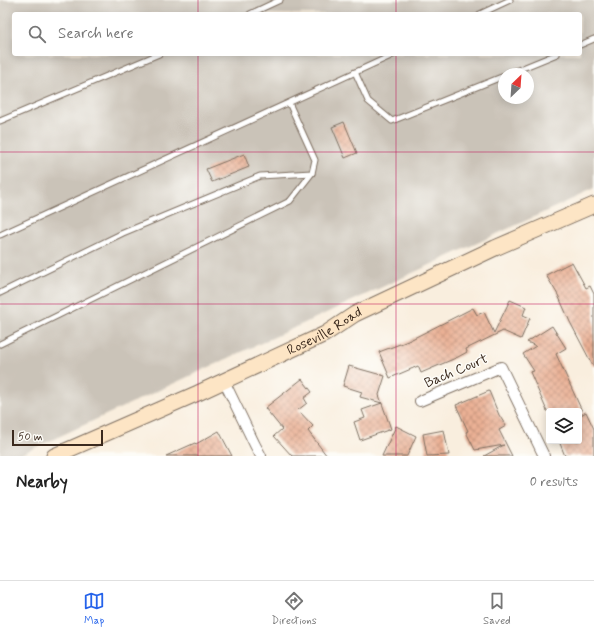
<!DOCTYPE html>
<style>
body{margin:0;font-family:Mynerve,sans-serif;background:#f6f6f6;color:#222}
.controls{position:absolute;right:12px;bottom:12px;display:grid;overflow:hidden;border-radius:4px;box-shadow:0 2px 10px #0003}
.controls button{width:36px;height:36px;display:grid;place-items:center;padding:0;border:0;border-bottom:1px solid #e0e0e0;background:#fff;color:#222;font:20px sans-serif}
.compass{position:absolute;left:498px;top:68px;width:36px;height:36px;border-radius:50%;background:#fff;box-shadow:0 2px 10px #0003;rotate:25deg}
.scale{position:absolute;left:12px;bottom:10px;width:91px;box-sizing:border-box;padding-left:4px;border:2px solid #3b2a1e;border-top:0;font-size:11px;line-height:14px;white-space:nowrap;color:#3b2a1e;-webkit-text-stroke:3px #fdfcf7;paint-order:stroke}
.list{margin:0;padding:0;list-style:none}
h2{display:flex;justify-content:space-between;align-items:center;height:52px;margin:0;padding:0 16px;font-size:17px}
h2 small{font-size:13px;font-weight:400;color:#767676}
.icon{flex:none;width:22px;height:22px;fill:none;stroke:currentColor;stroke-width:2;stroke-linecap:round;stroke-linejoin:round}
.map{position:relative;flex:none;width:594px;height:456px;overflow:hidden}
.search{position:absolute;background:#fff;box-shadow:0 2px 10px #0003;left:12px;right:12px;top:12px;height:44px;display:flex;align-items:center;gap:10px;box-sizing:border-box;padding:0 14px;border-radius:4px;color:#767676;font-size:15px}
.sheet{height:124px;background:#fff}
nav{display:flex;justify-content:space-around;align-items:center;box-sizing:border-box;height:56px;border-top:1px solid #e0e0e0;background:#fff;font-size:11px;color:#767676}
nav a{display:grid;justify-items:center;gap:2px}
nav .on{color:#2563eb}
.map>svg:first-child{display:block}
.industrial{fill:#cac3b8;fill-rule:evenodd}
.building{fill:url(#building-cross-hatch)}
.lines{fill:none;stroke-linecap:round;stroke-linejoin:round}
.lane-casing{stroke:#7e6f61;stroke-width:7}
.street-casing{stroke:#7e6f61;stroke-width:12}
.secondary-casing{stroke:#7e6f61;stroke-width:17}
.lane{stroke:#fff;stroke-width:5}
.street{stroke:#fff;stroke-width:10}
.secondary{stroke:#fde5c5;stroke-width:15}
.grid{fill:none;stroke:#c2185b;stroke-width:1;stroke-opacity:0.55}
.labels{text-anchor:middle;dominant-baseline:central;stroke-width:3;stroke-linejoin:round;paint-order:stroke}
.street-label{font-size:14px;fill:#3b2a1e;stroke:#fdfcf7}
</style>
<div class="map">
<svg width="594" height="456" viewBox="0 0 594 456">
<defs>
<pattern id="building-cross-hatch" width="8" height="8" patternUnits="userSpaceOnUse"><rect width="8" height="8" fill="#eab094"/><path d="M0 0l8 8M0 8l8-8" fill="none" stroke="#bf8f78"/></pattern>
</defs>
<rect width="100%" height="100%" fill="#fdfcf7"/>
<filter id="ink" filterUnits="userSpaceOnUse"><feTurbulence type="fractalNoise" baseFrequency=".025" numOctaves="2"/><feDisplacementMap in="SourceGraphic" scale="8" xChannelSelector="R" yChannelSelector="G"/><feConvolveMatrix kernelMatrix="1 2 1 2 8 2 1 2 1" color-interpolation-filters="sRGB"/></filter>
<filter id="wash" filterUnits="userSpaceOnUse"><feTurbulence type="fractalNoise" baseFrequency=".012" numOctaves="4" result="noise"/><feDisplacementMap in="SourceGraphic" scale="16" xChannelSelector="R" yChannelSelector="G"/><feGaussianBlur stdDeviation="0.9" result="paint"/><feColorMatrix in="noise" values="0 0 0 0 0 0 0 0 0 0 0 0 0 0 0 0 0 1.4 0 .05"/><feComposite in="paint" operator="in"/></filter>
<g filter="url(#wash)">
<rect width="100%" height="100%" fill="#f9eede"/>
<!-- industrial -->
<path class="industrial" d="M0 0H594V189L17 456H0ZM14 14H580V54H14ZM504 74H528V98H504Z"/>
<g id="blocks">
<!-- building -->
<g class="building">
<polygon points="344,122 357,153 345,158 332,127"/>
<polygon points="244,154 249,167 212,182 206,169"/>
<polygon points="572,262 586,288 590,286 594,294 594,368 570,322 558,295 546,275"/>
<polygon points="510,300 526,307 523,315 530,318 521,339 503,331 466,349 467,352 458,357 421,373 418,366 390,378 379,352 408,341 473,308 477,315 484,312 494,333"/>
<polygon points="552,326 566,348 556,354 582,411 547,411 530,372 534,371 523,354 536,346 527,342"/>
<polygon points="349,366 385,376 379,395 391,429 360,440 354,422 365,418 362,410 382,403 360,397 362,392 343,386"/>
<polygon points="302,379 312,392 304,398 307,403 298,410 313,426 308,431 327,456 292,456 274,436 282,429 265,408"/>
<polygon points="489,391 499,415 506,426 499,430 512,456 484,456 504,445 475,450 466,432 468,431 456,405"/>
<polygon points="586,412 594,429 594,456 565,456 559,441 579,441 579,416"/>
<polygon points="396,426 416,436 407,456 382,456"/>
<polygon points="444,430 449,455 427,456 423,434"/>
<polygon points="219,431 232,456 166,456 195,443 196,444"/>
</g>
</g>
</g>
<g filter="url(#ink)">
<use href="#blocks" fill-opacity="0" stroke="#7e6f61" stroke-width="1"/>
<g class="lines">
<defs>
<g id="lane">
<polyline points="250,14 280,0"/>
<polyline points="480,14 510,0"/>
<polyline points="580,45 594,39"/>
<polyline points="355,72 368,101 392,121 504,76"/>
<polyline points="508,74 557,54"/>
<polyline points="0,121 159,54"/>
<polyline points="0,235 395,54"/>
<polyline points="0,293 123,233 260,176 312,173"/>
<polyline points="0,344 290,201 312,173 315,160 289,103"/>
</g>
<g id="street">
<polyline points="224,381 255,445 261,456"/>
<polyline points="420,401 501,367 544,456"/>
</g>
<g id="secondary">
<path id="s1" d="M54 456 198 393 325 334 355 314 495 248 594 205"/>
</g>
</defs>
<!-- lane casing -->
<use href="#lane" class="lane-casing"/>
<!-- street casing -->
<use href="#street" class="street-casing"/>
<!-- secondary casing -->
<use href="#secondary" class="secondary-casing"/>
<!-- lane -->
<use href="#lane" class="lane"/>
<!-- street -->
<use href="#street" class="street"/>
<!-- secondary -->
<use href="#secondary" class="secondary"/>
</g>
</g>
<!-- grid -->
<path class="grid" d="M198 0V14M396 0V14M198 54V456M396 54V456M0 152H594M0 304H594"/>
<g class="labels">
<!-- street labels -->
<g class="street-label">
<text stroke="none"><textPath href="#s1" startOffset="298">Roseville Road</textPath></text>
<text transform="translate(456 371) rotate(-23)">Bach Court</text>
</g>
</g>
</svg>
<div class="controls">
<button><svg class="icon" aria-label="layers" viewBox="0 0 24 24"><path d="M12 4l9 5-9 5-9-5zM3 14l9 5 9-5"/></svg></button>
</div>
<svg class="compass" viewBox="-18 -18 36 36"><path d="M0-13l5 13h-10z" fill="#e53935"/><path d="M0 13l5-13h-10z" fill="#767676"/></svg>
<div class="scale">50 m</div>
<div class="search"><svg class="icon" aria-label="search" viewBox="0 0 24 24"><circle cx="10" cy="10" r="6"/><path d="M15 15l6 6"/></svg>Search here</div>
</div>
<section class="sheet">
<h2>Nearby<small>0 results</small></h2>
<ul class="list">
</ul>
</section>
<nav>
<a class="on"><svg class="icon" aria-label="map" viewBox="0 0 24 24"><path d="M3 6l6-2 6 2 6-2v14l-6 2-6-2-6 2zM9 4v14M15 6v14"/></svg>Map</a>
<a><svg class="icon" aria-label="directions" viewBox="0 0 24 24"><path d="M12 3l9 9-9 9-9-9zM9 14v-3h6M13 9l2 2-2 2"/></svg>Directions</a>
<a><svg class="icon" aria-label="saved" viewBox="0 0 24 24"><path d="M7 4h10v16l-5-4-5 4z"/></svg>Saved</a>
</nav>
